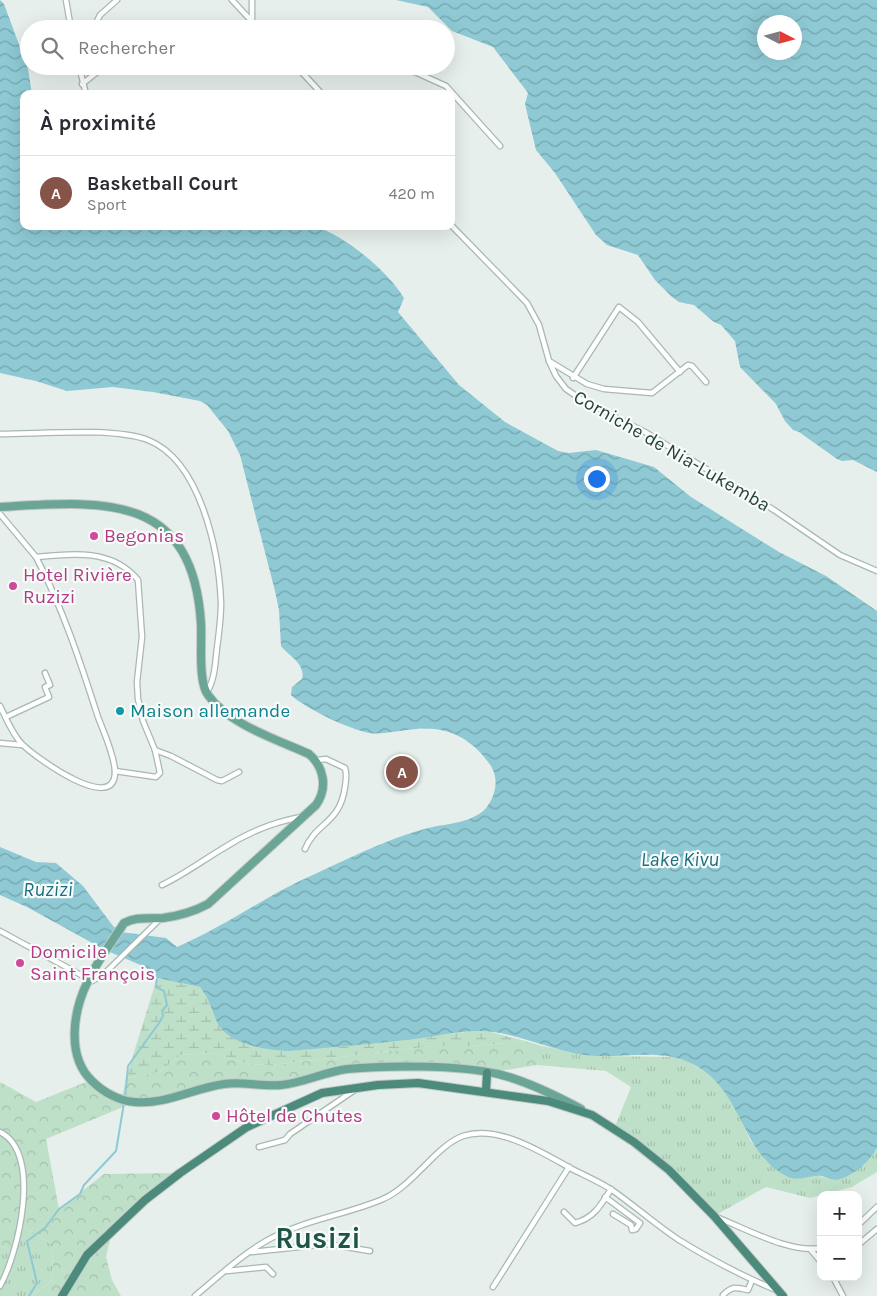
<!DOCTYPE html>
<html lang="fr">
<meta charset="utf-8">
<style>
body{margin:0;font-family:Karla,sans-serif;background:#f2f2f3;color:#2b2b33}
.controls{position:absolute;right:15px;bottom:15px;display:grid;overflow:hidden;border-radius:10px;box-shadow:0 5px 20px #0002}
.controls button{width:45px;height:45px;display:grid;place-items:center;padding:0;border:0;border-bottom:1px solid #e1e1e2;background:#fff;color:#2b2b33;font:25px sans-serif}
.compass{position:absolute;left:757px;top:15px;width:45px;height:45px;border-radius:50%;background:#fff;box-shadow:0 5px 20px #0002;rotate:96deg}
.you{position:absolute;left:596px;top:478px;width:18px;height:18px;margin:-12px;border:4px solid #fff;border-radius:50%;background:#1a73e8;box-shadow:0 0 0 8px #1a73e833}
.badge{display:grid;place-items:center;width:32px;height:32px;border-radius:50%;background:#855347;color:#fff;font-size:16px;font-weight:700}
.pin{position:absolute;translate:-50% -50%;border:2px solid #fff;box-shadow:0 1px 5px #0006}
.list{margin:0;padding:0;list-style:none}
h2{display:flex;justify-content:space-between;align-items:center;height:65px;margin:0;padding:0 20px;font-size:21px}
h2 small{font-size:16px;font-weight:400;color:#7c7c81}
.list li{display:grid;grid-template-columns:32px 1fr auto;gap:15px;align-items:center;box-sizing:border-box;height:75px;padding:0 20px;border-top:1px solid #e1e1e2}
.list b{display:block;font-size:19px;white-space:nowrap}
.list p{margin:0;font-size:16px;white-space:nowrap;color:#7c7c81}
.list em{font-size:16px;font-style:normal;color:#7c7c81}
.icon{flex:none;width:28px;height:28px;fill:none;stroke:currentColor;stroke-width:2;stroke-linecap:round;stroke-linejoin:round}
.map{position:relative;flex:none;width:877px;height:1296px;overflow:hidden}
.search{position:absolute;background:#fff;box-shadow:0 5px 20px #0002;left:20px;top:20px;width:435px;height:55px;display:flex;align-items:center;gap:12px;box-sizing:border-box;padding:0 18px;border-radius:28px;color:#7c7c81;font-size:19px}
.panel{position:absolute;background:#fff;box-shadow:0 5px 20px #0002;left:20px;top:90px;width:435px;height:140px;border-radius:10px}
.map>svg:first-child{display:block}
.grass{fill:url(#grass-tufts)}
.forest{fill:url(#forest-crowns)}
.wetland{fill:url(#wetland-marsh)}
.garden{fill:#bfe0c8}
.water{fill:url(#water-waves);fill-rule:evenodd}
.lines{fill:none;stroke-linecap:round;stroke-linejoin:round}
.stream{stroke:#8ec9d4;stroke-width:2}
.minor-casing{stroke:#a8b8b2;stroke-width:7}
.primary-casing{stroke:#c2cac8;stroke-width:10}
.trunk-casing{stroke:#c2cac8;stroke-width:10}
.minor{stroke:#fff;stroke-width:4.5}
.primary{stroke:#6aa596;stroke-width:8}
.trunk{stroke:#4c8a7c;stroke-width:8}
.hotel-dot{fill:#d1479c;stroke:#f7fbf9;stroke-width:2}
.culture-dot{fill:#0f9aa8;stroke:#f7fbf9;stroke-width:2}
.labels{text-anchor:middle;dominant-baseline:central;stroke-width:4.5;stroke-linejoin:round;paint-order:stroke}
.street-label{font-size:19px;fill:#24423a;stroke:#f7fbf9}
.hotel-label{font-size:19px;fill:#b23c85;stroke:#f7fbf9;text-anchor:start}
.culture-label{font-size:19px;fill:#0d838f;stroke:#f7fbf9;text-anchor:start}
.water-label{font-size:20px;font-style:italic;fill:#1c6f80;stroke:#f7fbf9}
.town-label{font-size:29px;font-weight:bold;fill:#1f5548;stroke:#f7fbf9}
</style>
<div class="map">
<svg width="877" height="1296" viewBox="0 0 877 1296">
<defs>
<pattern id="grass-tufts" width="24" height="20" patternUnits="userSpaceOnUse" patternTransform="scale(1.25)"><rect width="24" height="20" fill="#bfe0c8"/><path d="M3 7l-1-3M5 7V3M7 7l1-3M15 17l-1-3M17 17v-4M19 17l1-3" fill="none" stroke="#a4c1ad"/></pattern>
<pattern id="forest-crowns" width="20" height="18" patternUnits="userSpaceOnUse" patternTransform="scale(1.25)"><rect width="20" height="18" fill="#bfe0c8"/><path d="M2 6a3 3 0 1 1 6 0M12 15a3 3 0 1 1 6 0" fill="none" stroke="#a4c1ad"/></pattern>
<pattern id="wetland-marsh" width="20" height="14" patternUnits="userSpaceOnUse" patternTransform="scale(1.25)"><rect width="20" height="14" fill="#bfe0c8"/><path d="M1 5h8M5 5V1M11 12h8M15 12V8" fill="none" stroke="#a4c1ad"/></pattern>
<pattern id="water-waves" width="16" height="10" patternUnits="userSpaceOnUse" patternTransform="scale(1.25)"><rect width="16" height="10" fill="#8ec9d4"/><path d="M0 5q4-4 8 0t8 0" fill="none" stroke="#74a5ad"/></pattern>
</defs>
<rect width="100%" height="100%" fill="#e6efeb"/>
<!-- grass -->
<g class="grass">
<path d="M542 1046 595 1056 674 1057 687 1061 707 1073 721 1086 731 1099 750 1140 769 1162 830 1179C847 1179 869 1164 877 1148V1172L852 1187 810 1198 766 1187 714 1216 669 1170 614 1129 631 1087 606 1071 537 1065Z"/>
<polygon points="21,1225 52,1244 53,1280 32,1296 0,1296 0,1245 13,1253"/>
</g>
<!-- forest -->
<polygon class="forest" points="525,1041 542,1046 537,1065 487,1073 366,1068 298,1080 238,1084 135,1102 46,1139 59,1209 104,1174 180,1173 112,1230 106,1257 112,1280 121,1296 32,1296 53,1280 52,1244 21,1225 13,1253 0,1245 0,1082 36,1102 91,1080 122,1098 126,1078 160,1072 180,1055 212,1053 249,1064 272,1065 432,1046 472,1046"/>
<!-- wetland -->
<polygon class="wetland" points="157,978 200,987 204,992 218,1023 290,1051 476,1031 487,1031 525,1041 472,1046 432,1046 272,1065 249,1064 212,1053 180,1055 160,1072 126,1078"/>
<!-- garden -->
<polygon class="garden" points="410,765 412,777 393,780 391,767"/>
<!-- water -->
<g class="water">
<path d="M0 0 4 4 28 69 32 94H24V226H315C345 236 388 271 404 298L398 312 459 385 505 422 558 451 569 453 596 450 654 467 691 497 779 552 826 576 877 611V1148C871 1160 853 1176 840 1179 833 1181 828 1178 822 1176 811 1174 799 1182 788 1177 737 1152 745 1085 686 1061 659 1050 625 1057 596 1056 558 1054 522 1034 485 1031 462 1030 437 1036 414 1039 373 1044 331 1047 290 1051 266 1050 229 1045 217 1022 212 1010 208 997 200 987L157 978 154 973 143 966 105 950 27 907 0 895V847L36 862 56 863 83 886 113 926 121 932 166 938 177 947C214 931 246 910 280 891 305 878 330 867 356 855 383 843 408 832 437 826 453 824 476 820 486 808 496 796 499 779 491 766 470 735 443 724 407 730 395 731 381 735 369 733 349 729 306 709 291 695L292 687 302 679C306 664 289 656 281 646L279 610 275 591 240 455 228 431 207 405 200 401 153 392 113 387 67 391 36 381 0 373Z"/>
<path d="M396 0H877V472L853 460 842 461 837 459 799 432 793 430 785 421 776 404 740 367 735 341 721 325 714 322 694 305 679 302 672 297 655 280 638 255 607 245 596 235 555 173 536 150 525 104 528 93 493 47 452 31 428 7ZM764 22H794V52H764Z"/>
</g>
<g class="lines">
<!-- stream -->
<g class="stream">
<polyline points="125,1098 128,1066 159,1023 163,1016 162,1011 167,1005 164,991 156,987 157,976"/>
<polyline points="29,1296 37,1283 27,1241 45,1228 59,1209 80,1194 84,1185 116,1151 124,1103"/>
</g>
<defs>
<g id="minor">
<polyline points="66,0 71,29"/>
<polyline points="232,0 259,29"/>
<polyline points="252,0 252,21"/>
<polyline points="100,29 97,21 100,15 117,0"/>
<polyline points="79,66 86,94"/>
<polyline points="296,66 322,94"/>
<polyline points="383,66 415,72 446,86 500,146"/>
<polyline points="82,84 105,66"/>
<polyline points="451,225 527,303 539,325 549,361 556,376 566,389 582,400 645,432 774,510 840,555 877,571"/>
<polyline points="549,361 587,384 604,389 652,393 688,365 692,366 706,382"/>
<polyline points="573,378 619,307 638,322 680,372"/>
<path d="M0 434C40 434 113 427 148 440 201 461 219 552 221 603 221 618 219 633 217 648 215 664 215 679 207 692"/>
<path d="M0 514 36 557C73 553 113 549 138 580L142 637 137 682 138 699 143 721 155 750 160 773 156 777 115 771"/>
<path d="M0 706C6 718 13 736 23 745 35 757 116 816 115 771 114 754 104 733 98 717 81 664 62 606 36 557"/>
<polyline points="6,717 49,697 45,687 50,685 45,673"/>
<polyline points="0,743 22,745"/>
<polyline points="155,750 171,756 217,780 222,781 239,772"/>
<path d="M305 849C316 822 340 824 345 787 346 781 347 774 345 768L326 759 317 760"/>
<path d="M162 885C183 875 202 861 222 849 245 834 274 822 301 817"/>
<polyline points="0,931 92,981 105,973 161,918"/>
<path d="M0 1132C43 1153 18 1254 0 1286"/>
<polyline points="259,1147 285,1140 290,1134 356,1089"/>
<polyline points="605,1197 640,1223 636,1229 632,1230 631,1225 613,1214"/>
<path d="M564 1212 575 1223C594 1218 601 1205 611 1189"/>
<path d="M716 1217C745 1228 790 1254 821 1248"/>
<polyline points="858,1225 877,1207"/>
<polyline points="858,1245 877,1229"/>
<polyline points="811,1250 821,1262"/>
<polyline points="252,1252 328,1244 370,1251"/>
<polyline points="227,1271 266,1267 273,1274"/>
<polyline points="833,1277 843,1296"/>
<polyline points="493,1287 569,1167"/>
<path d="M723 1295C732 1286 736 1287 748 1290L752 1280"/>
<path d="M195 1296C218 1277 240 1256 266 1241 302 1220 346 1215 383 1199 413 1186 437 1145 463 1136 498 1124 543 1153 572 1169 586 1176 600 1182 612 1190 635 1206 656 1225 679 1240 710 1259 742 1276 776 1290"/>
</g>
<path id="primary" d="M0 507C102 501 193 491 201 624 202 642 198 682 208 695 228 724 278 740 309 754 324 767 328 788 316 805L208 904C195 911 178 916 163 918 148 919 137 916 124 923 112 942 97 961 88 981 73 1011 66 1056 92 1081 103 1092 119 1101 135 1102 165 1105 194 1088 224 1084 242 1081 262 1087 281 1085 303 1083 324 1072 347 1069 387 1065 459 1065 498 1074 527 1081 555 1095 581 1109"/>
<g id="trunk">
<polyline points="486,1091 487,1073"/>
<polyline points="62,1296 87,1255 145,1200 180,1173 247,1127 322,1093 378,1085 418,1083 548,1101 592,1115 634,1142 669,1170 714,1216 783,1296"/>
</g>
</defs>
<!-- minor casing -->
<use href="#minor" class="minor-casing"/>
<!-- primary casing -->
<use href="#primary" class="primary-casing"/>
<!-- trunk casing -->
<use href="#trunk" class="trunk-casing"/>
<!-- minor -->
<use href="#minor" class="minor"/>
<!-- primary -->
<use href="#primary" class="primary"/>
<!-- trunk -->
<use href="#trunk" class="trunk"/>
</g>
<!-- markers -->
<g class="hotel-dot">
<circle cx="94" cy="536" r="5"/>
<circle cx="13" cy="586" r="5"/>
<circle cx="20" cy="963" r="5"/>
<circle cx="216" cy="1116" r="5"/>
</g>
<circle class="culture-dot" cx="120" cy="711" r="5"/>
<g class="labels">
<!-- street labels -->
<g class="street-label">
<text transform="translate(672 451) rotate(30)">Corniche de Nia-Lukemba</text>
</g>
<!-- hotel labels -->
<g class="hotel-label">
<text x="104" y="536">Begonias</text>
<text x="23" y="575">Hotel Rivière<tspan x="23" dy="22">Ruzizi</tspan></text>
<text x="30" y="952">Domicile<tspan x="30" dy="22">Saint François</tspan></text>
<text x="226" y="1116">Hôtel de Chutes</text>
</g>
<!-- culture labels -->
<g class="culture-label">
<text x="130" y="711">Maison allemande</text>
</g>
<!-- water labels -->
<g class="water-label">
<text x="680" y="859">Lake Kivu</text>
<text x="48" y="889">Ruzizi</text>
</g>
<!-- town labels -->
<g class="town-label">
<text x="318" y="1238">Rusizi</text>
</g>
</g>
</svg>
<div class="controls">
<button>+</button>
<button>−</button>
</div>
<svg class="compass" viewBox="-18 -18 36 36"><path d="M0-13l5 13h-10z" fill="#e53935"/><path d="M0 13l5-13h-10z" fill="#7c7c81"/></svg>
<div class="you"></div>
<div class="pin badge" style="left:402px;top:772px">A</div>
<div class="search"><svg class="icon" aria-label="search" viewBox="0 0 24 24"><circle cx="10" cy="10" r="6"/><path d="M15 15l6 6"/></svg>Rechercher</div>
<section class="panel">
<h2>À proximité<small></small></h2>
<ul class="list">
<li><span class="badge">A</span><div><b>Basketball Court</b><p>Sport</p></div><em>420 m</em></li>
</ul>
</section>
</div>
